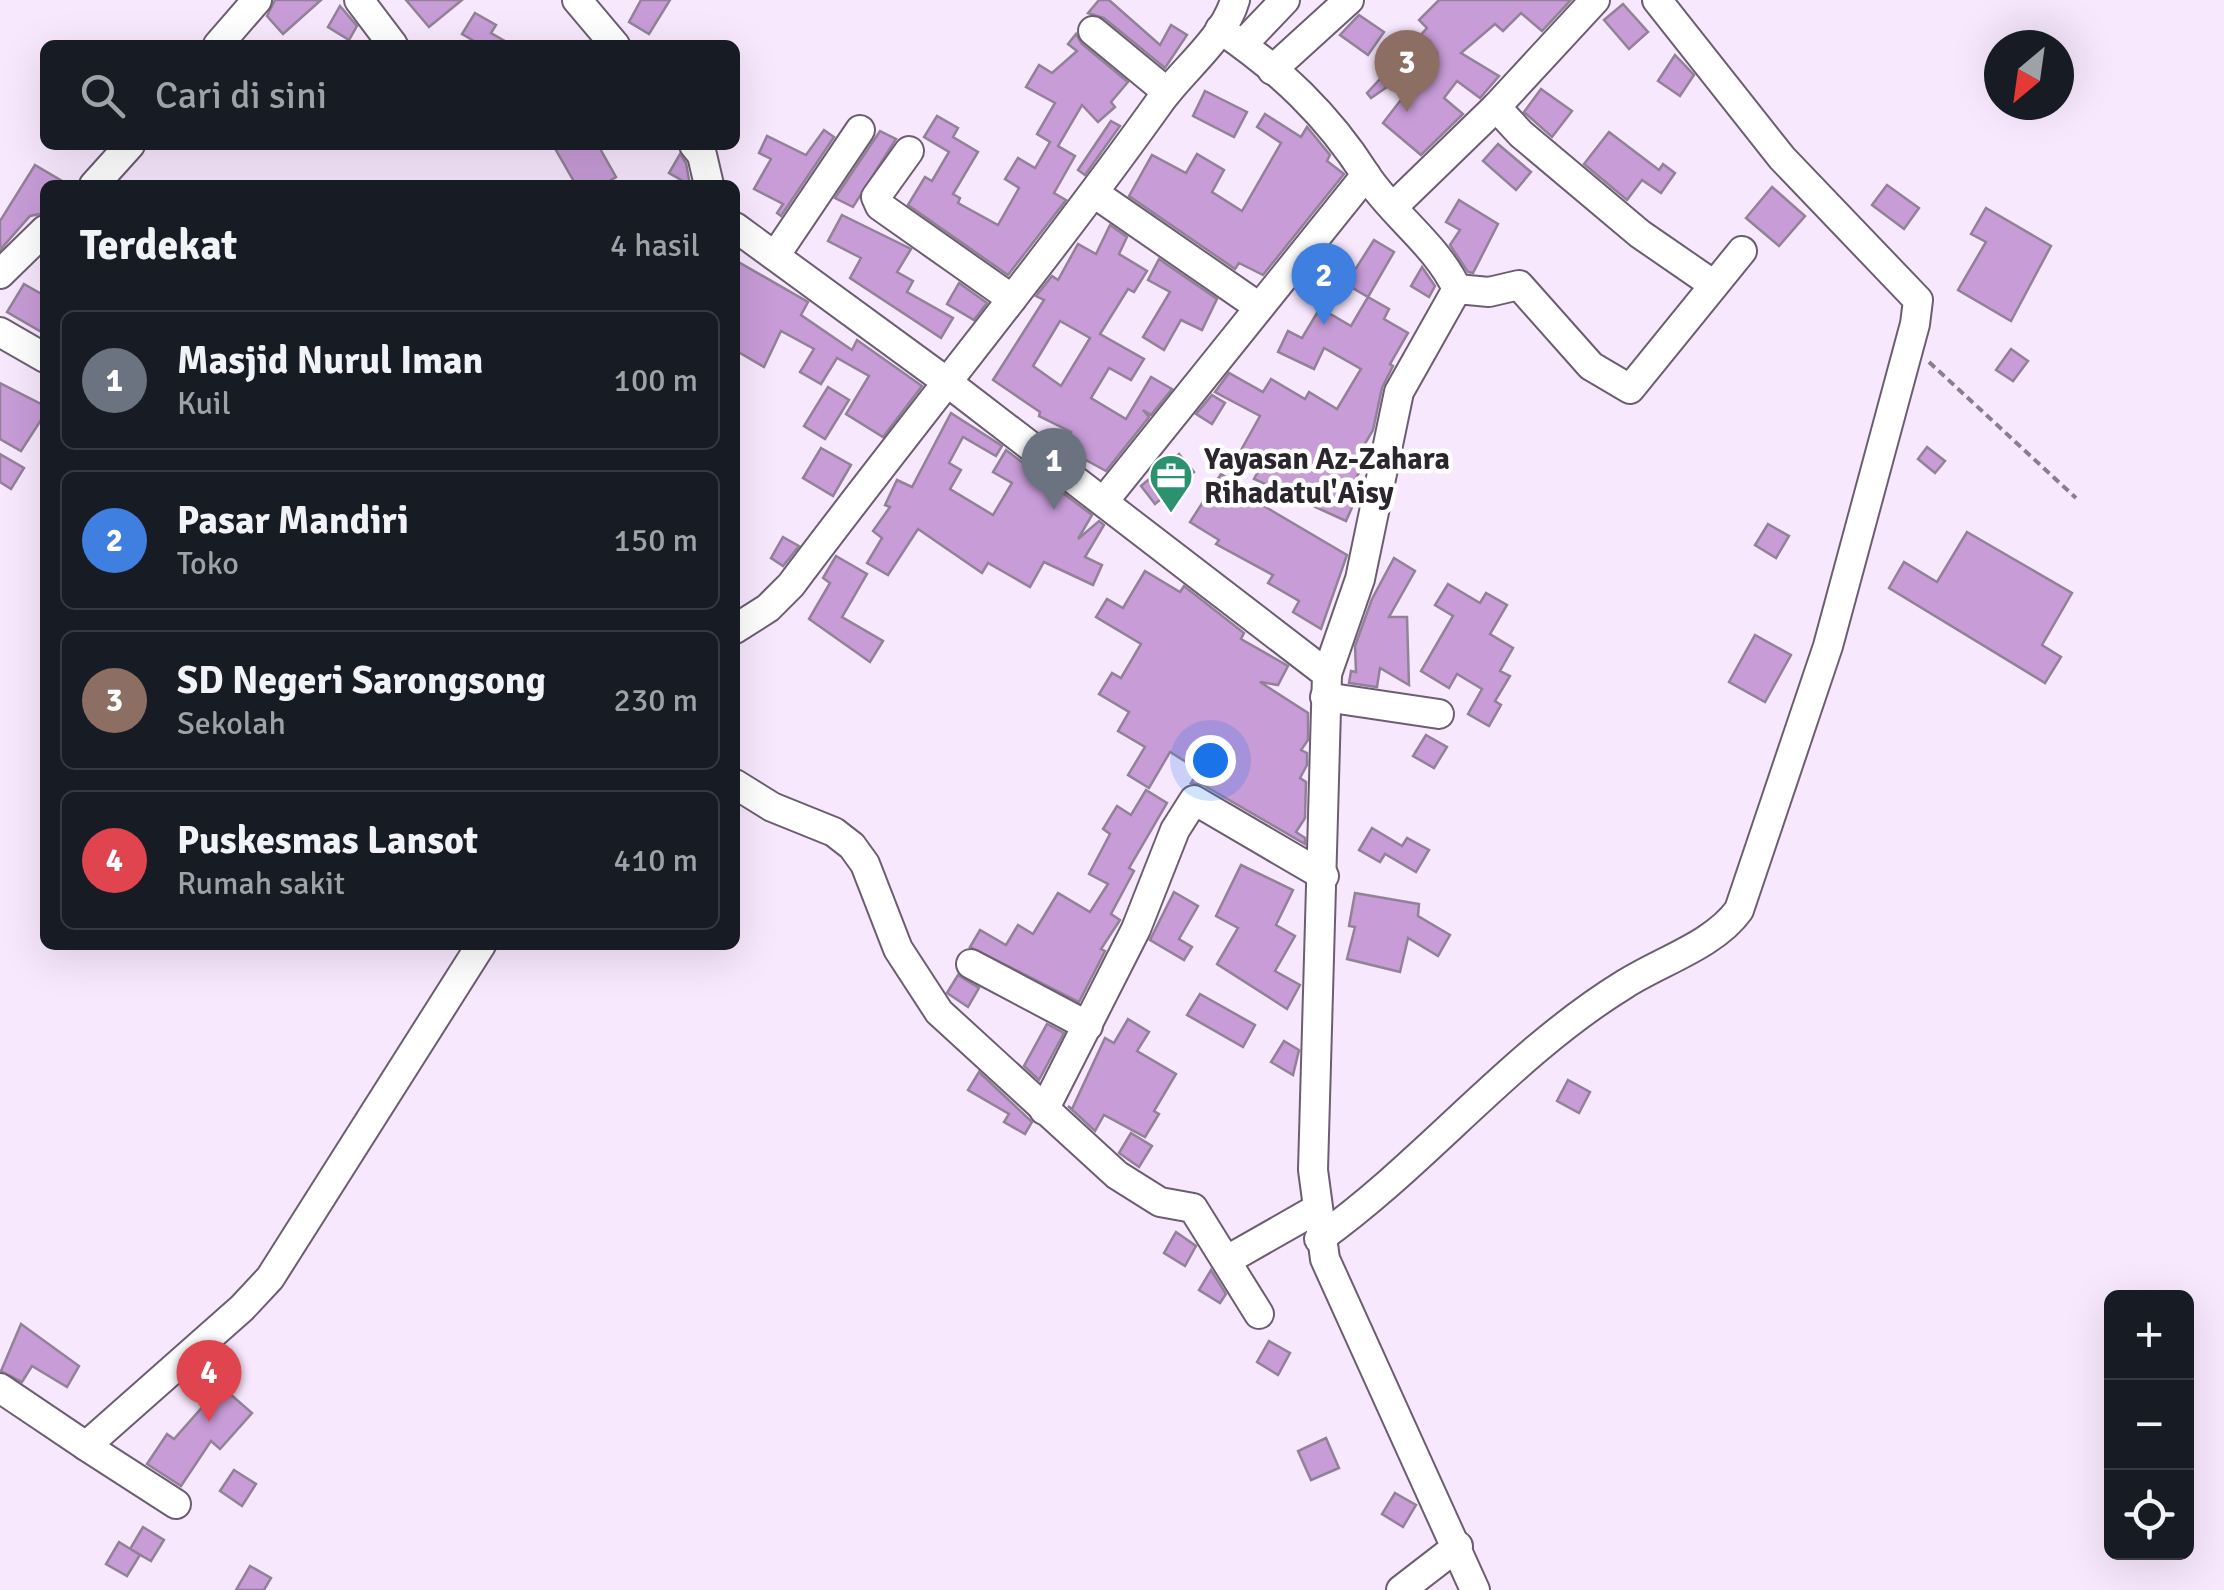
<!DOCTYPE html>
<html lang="id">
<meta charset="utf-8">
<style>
body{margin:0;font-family:Signika,sans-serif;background:#20242c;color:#f1f3f6}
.controls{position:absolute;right:30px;bottom:30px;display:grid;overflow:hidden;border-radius:15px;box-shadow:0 10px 40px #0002}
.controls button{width:90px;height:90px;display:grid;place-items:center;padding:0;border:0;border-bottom:2px solid #363941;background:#171b24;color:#f1f3f6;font:50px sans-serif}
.compass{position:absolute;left:1984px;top:30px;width:90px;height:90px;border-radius:50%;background:#171b24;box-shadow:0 10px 40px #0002;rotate:209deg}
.you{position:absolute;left:1210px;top:760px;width:35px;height:35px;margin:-25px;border:8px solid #fff;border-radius:50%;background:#1a73e8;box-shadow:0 0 0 15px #1a73e833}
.badge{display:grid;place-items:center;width:65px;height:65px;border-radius:50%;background:#7c3aed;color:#fff;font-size:32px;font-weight:700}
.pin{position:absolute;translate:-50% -82px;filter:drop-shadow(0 2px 5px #0008)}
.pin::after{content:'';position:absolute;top:52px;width:35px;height:30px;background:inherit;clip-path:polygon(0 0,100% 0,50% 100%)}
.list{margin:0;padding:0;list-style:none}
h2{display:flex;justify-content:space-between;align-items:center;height:130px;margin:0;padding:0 40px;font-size:42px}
h2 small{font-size:32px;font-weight:400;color:#9ea1a6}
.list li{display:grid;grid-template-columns:65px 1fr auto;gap:30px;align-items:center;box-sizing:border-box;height:140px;margin:0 20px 20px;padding:0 20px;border:2px solid #363941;border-radius:15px}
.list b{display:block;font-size:38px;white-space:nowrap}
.list p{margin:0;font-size:32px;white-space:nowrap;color:#9ea1a6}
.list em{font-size:32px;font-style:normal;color:#9ea1a6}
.icon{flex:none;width:55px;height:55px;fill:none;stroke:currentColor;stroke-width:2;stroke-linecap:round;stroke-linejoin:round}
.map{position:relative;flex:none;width:2224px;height:1590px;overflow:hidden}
.search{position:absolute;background:#171b24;box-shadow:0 10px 40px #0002;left:40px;top:40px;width:700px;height:110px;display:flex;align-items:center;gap:25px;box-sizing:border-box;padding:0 35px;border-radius:15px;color:#9ea1a6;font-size:38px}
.panel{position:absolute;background:#171b24;box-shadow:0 10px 40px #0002;left:40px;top:180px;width:700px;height:770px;border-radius:15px}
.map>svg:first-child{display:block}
.building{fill:#c79cd7;stroke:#918297;stroke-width:2.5;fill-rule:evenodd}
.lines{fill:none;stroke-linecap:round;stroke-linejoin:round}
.minor-casing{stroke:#6c5e71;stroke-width:32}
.path{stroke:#887e8c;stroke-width:4;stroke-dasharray:8 5;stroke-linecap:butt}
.minor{stroke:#fff;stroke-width:28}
.labels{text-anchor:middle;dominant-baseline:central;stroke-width:9;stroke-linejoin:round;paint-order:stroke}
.poi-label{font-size:30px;font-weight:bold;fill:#2b252d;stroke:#fff;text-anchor:start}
</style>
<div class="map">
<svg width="2224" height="1590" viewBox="0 0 2224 1590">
<rect width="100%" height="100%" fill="#f8e8fe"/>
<!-- building -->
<g class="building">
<polygon points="321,0 283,34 267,16 275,0"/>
<polygon points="406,0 462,0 429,27"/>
<polygon points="641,0 670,0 649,34 629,22"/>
<polygon points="1099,0 1109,0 1160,45 1171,25 1187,35 1165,68 1104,18 1088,13"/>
<polygon points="1439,0 1571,0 1542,31 1521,13 1503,31 1495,24 1461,53 1499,76 1480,98 1457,81 1444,98 1463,114 1421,155 1383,123 1438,52 1371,98 1367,93 1427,28 1419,20"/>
<polygon points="1623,4 1648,32 1629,49 1604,20"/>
<polygon points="340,6 357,26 349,40 328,27"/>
<polygon points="475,13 496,25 491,33 512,45 481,45 462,34"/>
<polygon points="1359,15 1384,32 1368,55 1340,35"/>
<polygon points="1076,34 1082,44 1128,82 1111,102 1115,107 1098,122 1082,105 1058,146 1075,156 1054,193 1066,200 1008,275 908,205 925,177 932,181 949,152 924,137 937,116 958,128 953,137 978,152 953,194 960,198 958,203 998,225 1019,188 1005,179 1018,158 1035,168 1050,142 1037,134 1055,103 1026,87 1039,65 1052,73 1077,51 1068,44"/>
<polygon points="1675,55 1694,75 1680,96 1658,81"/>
<polygon points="1541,89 1572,111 1552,137 1524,112"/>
<polygon points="1205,91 1247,112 1234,137 1193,116"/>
<polygon points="1265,114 1301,137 1307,127 1330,155 1327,161 1344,174 1263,275 1239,263 1235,269 1129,196 1152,155 1186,173 1197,154 1224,170 1212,192 1242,211 1281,143 1257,127"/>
<polygon points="1111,121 1120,126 1085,175 1078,170"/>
<polygon points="824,130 834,137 781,216 777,213 783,204 754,189 771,159 759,153 767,136 806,155"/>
<polygon points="880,131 896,139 853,207 835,198"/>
<polygon points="1609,132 1659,170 1663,164 1675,173 1661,193 1642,180 1627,200 1584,164"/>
<polygon points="1498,144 1531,172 1516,190 1483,161"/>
<polygon points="553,145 598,145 616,177 603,185 576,185"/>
<polygon points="680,154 686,163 690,185 669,173"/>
<polygon points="35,165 69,185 45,185 45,213 30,216 0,250 0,221"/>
<polygon points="1887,185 1919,208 1904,229 1872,205"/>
<polygon points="1772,187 1805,216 1779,246 1746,218"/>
<polygon points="1459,200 1498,224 1473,273 1468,272 1450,245 1460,230 1446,222"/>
<polygon points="1986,208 2051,246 2011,321 1958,290 1986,242 1971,234"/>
<polygon points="842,215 911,249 897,272 913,281 907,292 953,318 941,338 850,278 861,258 828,241"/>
<path d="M1110 225 1127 237 1119 254 1147 271 1134 292 1128 289 1100 334 1144 359 1131 380 1109 368 1091 398 1126 419 1151 377 1172 389 1151 415 1143 410 1149 417 1106 471 1062 447 1071 432 1039 416 1040 412 993 380 1044 300 1036 296 1052 276 1058 280 1078 244 1096 254ZM1060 321 1090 338 1061 386 1033 366Z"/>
<polygon points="1374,240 1394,252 1368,297 1346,284"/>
<polygon points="1159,259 1217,299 1202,330 1181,320 1164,350 1143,337 1170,292 1148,280"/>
<polygon points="735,260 808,302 801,315 852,350 857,340 922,386 883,437 846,414 869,376 837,358 821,384 800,372 814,349 781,331 764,367 735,350"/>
<polygon points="1422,267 1435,286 1429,297 1411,286"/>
<polygon points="959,283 987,303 974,320 947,304"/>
<polygon points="24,284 45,296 45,334 7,312"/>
<polygon points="1368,297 1389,309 1384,319 1408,333 1390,364 1393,366 1382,388 1373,430 1359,454 1367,459 1349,490 1358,494 1346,521 1254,479 1262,464 1240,452 1260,416 1215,392 1229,373 1263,392 1271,379 1305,399 1309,392 1337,409 1361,369 1324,348 1314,369 1278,352 1288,331 1302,338 1320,308 1351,326"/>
<polygon points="2011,349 2028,361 2013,381 1996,370"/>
<polygon points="0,383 45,406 45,414 21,451 0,439"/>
<polygon points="828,387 849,400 825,439 804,426"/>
<polygon points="1212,395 1225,403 1212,424 1196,414"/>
<polygon points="951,413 1002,446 996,456 963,437 949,463 961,470 950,489 993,515 1012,483 993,472 1006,450 1092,515 1078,539 1099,521 1104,525 1085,557 1102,565 1093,585 1044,562 1030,587 988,563 982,573 918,529 888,575 867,563 882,538 873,531 890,507 885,505 897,480 912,487"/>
<polygon points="1927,447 1945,461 1935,473 1918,459"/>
<polygon points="821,448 851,465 833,496 803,478"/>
<polygon points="0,454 24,468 11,489 0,482"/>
<polygon points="1179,454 1194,472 1155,504 1141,486"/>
<polygon points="1221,474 1254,495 1252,499 1347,555 1321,629 1293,612 1299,601 1268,583 1273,575 1216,544 1219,540 1190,522"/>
<polygon points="1768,524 1789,536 1776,558 1755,545"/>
<polygon points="1967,532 2072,593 2042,645 2061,657 2045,683 1889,588 1904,562 1937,582"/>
<polygon points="783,537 799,546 783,566 771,558"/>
<polygon points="836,556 867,574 842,617 883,641 870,662 809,619 830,583 823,578"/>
<polygon points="1394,558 1415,571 1389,617 1407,617 1409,685 1380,668 1377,687 1349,683 1351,671 1356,672 1355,646 1372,599"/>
<polygon points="1145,571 1180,592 1184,586 1244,633 1241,639 1288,666 1278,685 1260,682 1308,713 1308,740 1301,750 1307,753 1307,765 1300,778 1306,782 1305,818 1296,832 1305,838 1305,844 1203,785 1191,783 1199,770 1170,752 1149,788 1128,775 1145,747 1118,731 1129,712 1099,694 1112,673 1121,678 1141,644 1096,617 1107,599 1123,608"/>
<polygon points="1448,584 1480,603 1486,593 1507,605 1490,634 1513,648 1500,671 1510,676 1495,701 1501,705 1489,726 1468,714 1482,689 1457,674 1449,688 1421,671 1453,616 1435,605"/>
<polygon points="1755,635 1791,655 1765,702 1729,682"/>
<polygon points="1426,735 1447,747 1434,768 1413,756"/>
<polygon points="1146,790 1167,803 1129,868 1134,871 1111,914 1120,920 1101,949 1105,951 1079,1002 970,947 980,930 1006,945 1018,925 1033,934 1058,893 1090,912 1108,884 1089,874 1110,834 1103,829 1117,806 1131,815"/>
<polygon points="1372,828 1402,846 1407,838 1429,850 1416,872 1385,854 1380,862 1359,850"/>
<polygon points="1241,865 1293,890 1276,925 1295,936 1275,971 1300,985 1287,1009 1217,964 1238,928 1216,916"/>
<polygon points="1174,892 1198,906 1179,939 1192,947 1184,960 1150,940"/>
<polygon points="1355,893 1419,904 1418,916 1450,935 1438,956 1408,938 1400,972 1347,959 1355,927 1349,926"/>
<polygon points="958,975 979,988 968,1007 947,993"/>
<polygon points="1200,994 1255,1025 1243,1047 1187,1015"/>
<polygon points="1128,1019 1149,1032 1137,1051 1176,1074 1154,1111 1159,1114 1145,1137 1104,1115 1095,1131 1068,1106 1072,1109 1105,1038 1114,1043"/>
<polygon points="1047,1024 1064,1033 1039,1080 1024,1066"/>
<polygon points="1284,1041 1299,1050 1293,1075 1271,1062"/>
<polygon points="979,1072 1032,1122 1025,1134 1004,1122 1009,1114 968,1090"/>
<polygon points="1568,1080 1590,1092 1579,1113 1557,1101"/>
<polygon points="1131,1133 1152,1146 1139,1167 1119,1153"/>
<polygon points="1176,1232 1196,1246 1185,1266 1164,1253"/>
<polygon points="1211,1270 1226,1294 1220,1303 1199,1290"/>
<polygon points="21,1324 79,1366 67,1387 32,1366 22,1382 1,1371"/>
<polygon points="1269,1341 1290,1353 1278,1375 1257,1362"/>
<polygon points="221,1386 252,1413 220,1449 211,1441 181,1486 147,1464 167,1434 174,1439"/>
<polygon points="1326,1438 1339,1468 1311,1480 1298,1451"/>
<polygon points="234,1470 256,1484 242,1506 220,1491"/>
<polygon points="1395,1493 1416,1505 1403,1527 1382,1514"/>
<polygon points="143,1527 164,1540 151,1561 130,1549"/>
<polygon points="119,1542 140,1555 127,1576 106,1564"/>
<polygon points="250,1566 271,1578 264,1590 236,1590"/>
</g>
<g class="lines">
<defs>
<g id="minor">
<polyline points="359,0 393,45"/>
<polyline points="577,0 615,45"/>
<path d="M1220 29C1280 70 1327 114 1366 175 1393 216 1436 244 1457 289L1399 392 1360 579 1327 674"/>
<polyline points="1093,31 1167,92"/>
<polyline points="1243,44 1285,0"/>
<polyline points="218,45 257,0"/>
<polyline points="1272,70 1349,0"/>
<polyline points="1496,107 1521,134 1640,234 1714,285"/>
<polyline points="694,145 702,155 709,185"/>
<polyline points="909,151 876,197 880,206 1012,299"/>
<polyline points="94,185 130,145"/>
<polyline points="1094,193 1259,307"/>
<polyline points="1395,205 1496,107 1595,0"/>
<polyline points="735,227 947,382 1327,674 1313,1170 1325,1259 1475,1590"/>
<polyline points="775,256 860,130"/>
<polyline points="0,274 45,230"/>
<polyline points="1457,289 1489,292 1519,285 1591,366 1630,389 1742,251"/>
<polyline points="0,332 45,358"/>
<polyline points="1104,501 1366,175"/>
<path d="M735 629 768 608 791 585C912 423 1041 268 1159 103 1182 70 1224 39 1235 0"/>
<polyline points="1325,697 1439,714"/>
<polyline points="735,784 772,807 834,832 852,846 865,864 898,949 939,1012 1117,1175 1160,1202 1193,1208 1259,1314"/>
<polyline points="971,964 1088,1026"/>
<polyline points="1044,1110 1136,929 1175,830 1194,800 1324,876"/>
<path d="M1319 1239C1427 1162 1511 1054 1625 984 1661 961 1714 945 1739 910L1828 646 1915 324 1918 300 1782 158 1657 0"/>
<polyline points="1229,1259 1315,1210"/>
<polyline points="0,1388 86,1446 242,1308 270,1278 481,945"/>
<polyline points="86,1446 176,1504"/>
<polyline points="1401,1590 1458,1546"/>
</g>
</defs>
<!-- minor casing -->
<use href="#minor" class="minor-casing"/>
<!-- path -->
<polyline class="path" points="1929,362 2076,498"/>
<!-- minor -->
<use href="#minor" class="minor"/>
</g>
<!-- icons -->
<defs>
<symbol id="office-pin" viewBox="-11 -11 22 30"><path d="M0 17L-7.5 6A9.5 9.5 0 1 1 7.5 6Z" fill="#2a926f" stroke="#fff"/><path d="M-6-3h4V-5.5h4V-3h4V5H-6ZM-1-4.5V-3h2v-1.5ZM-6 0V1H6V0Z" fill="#fff"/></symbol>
</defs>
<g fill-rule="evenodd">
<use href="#office-pin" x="1146" y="451" width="50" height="68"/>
</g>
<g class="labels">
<!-- poi labels -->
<g class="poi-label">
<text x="1204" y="459">Yayasan Az-Zahara<tspan x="1204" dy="34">Rihadatul'Aisy</tspan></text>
</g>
</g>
</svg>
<div class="controls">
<button>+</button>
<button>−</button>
<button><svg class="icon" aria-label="locate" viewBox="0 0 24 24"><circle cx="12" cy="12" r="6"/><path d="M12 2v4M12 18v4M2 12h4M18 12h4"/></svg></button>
</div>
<svg class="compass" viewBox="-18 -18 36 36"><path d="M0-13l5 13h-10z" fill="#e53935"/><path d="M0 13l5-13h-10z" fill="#9ea1a6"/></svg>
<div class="you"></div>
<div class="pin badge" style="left:1054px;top:510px;background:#6b7280">1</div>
<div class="pin badge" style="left:1324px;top:325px;background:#3f7fe0">2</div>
<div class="pin badge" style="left:1407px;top:112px;background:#8d6e63">3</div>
<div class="pin badge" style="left:209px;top:1422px;background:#e0444e">4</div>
<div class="search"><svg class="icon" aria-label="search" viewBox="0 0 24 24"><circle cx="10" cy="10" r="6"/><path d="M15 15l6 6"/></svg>Cari di sini</div>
<section class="panel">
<h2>Terdekat<small>4 hasil</small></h2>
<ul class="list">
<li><span class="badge" style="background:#6b7280">1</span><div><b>Masjid Nurul Iman</b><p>Kuil</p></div><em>100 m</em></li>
<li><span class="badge" style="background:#3f7fe0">2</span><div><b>Pasar Mandiri</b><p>Toko</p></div><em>150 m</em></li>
<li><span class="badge" style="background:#8d6e63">3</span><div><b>SD Negeri Sarongsong</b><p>Sekolah</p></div><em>230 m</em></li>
<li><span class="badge" style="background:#e0444e">4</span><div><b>Puskesmas Lansot</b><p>Rumah sakit</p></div><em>410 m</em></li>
</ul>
</section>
</div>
